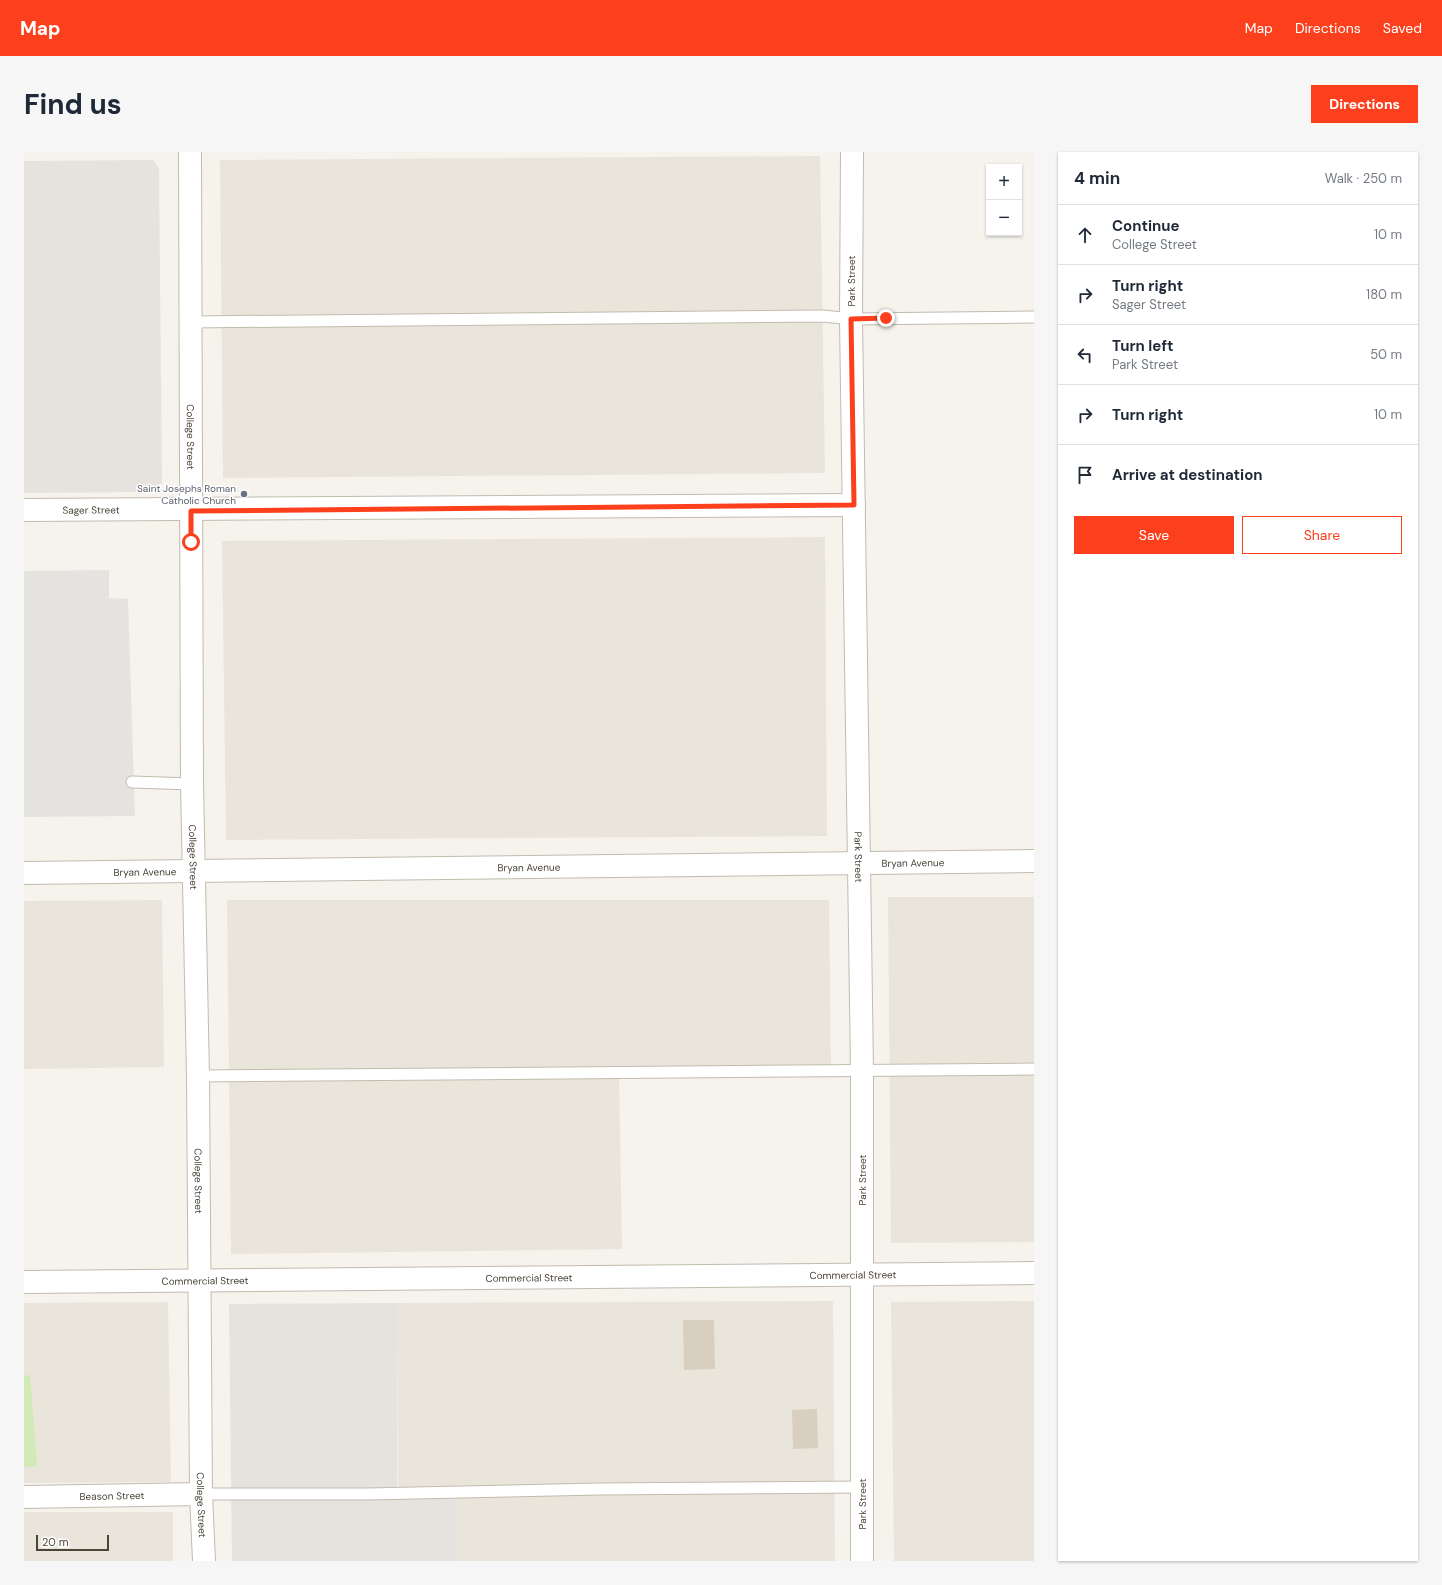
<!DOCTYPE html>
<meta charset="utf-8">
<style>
body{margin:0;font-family:"DM Sans",sans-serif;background:#f6f6f7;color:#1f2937}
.controls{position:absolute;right:12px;top:12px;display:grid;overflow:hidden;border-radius:0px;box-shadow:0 1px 3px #0004}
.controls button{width:36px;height:36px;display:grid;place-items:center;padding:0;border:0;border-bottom:1px solid #e0e1e3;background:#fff;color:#1f2937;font:20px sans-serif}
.scale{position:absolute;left:12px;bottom:10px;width:73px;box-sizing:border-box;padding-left:4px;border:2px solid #4b4439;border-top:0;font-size:11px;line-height:14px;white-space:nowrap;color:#4b4439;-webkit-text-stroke:3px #fff;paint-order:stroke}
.stop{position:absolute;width:12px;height:12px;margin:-9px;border:3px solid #fc3f1d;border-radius:50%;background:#fff}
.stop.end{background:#fc3f1d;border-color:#fff;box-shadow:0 1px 4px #0008}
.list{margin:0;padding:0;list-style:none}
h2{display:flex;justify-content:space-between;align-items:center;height:52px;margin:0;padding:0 16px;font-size:17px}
h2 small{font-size:13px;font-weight:400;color:#747a83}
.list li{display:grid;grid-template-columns:26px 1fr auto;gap:12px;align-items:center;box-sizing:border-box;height:60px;padding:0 16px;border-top:1px solid #e0e1e3}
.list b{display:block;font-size:15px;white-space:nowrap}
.list p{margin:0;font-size:13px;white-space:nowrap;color:#747a83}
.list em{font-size:13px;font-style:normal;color:#747a83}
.actions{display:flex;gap:8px;padding:12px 16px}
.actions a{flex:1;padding:9px 0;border:1px solid #fc3f1d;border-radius:0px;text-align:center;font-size:14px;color:#fc3f1d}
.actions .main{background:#fc3f1d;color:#fff}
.icon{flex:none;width:22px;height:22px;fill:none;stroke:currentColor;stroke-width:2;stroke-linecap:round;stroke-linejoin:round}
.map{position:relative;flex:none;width:1010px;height:1409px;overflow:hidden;border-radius:0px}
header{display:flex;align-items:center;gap:24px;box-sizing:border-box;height:56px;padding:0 20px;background:#fc3f1d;color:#fff}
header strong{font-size:19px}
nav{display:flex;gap:22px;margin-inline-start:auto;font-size:14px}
.intro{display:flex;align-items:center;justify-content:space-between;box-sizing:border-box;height:96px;padding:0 24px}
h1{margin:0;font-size:28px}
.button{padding:10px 18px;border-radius:0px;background:#fc3f1d;color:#fff;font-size:14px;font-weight:700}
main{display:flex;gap:24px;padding:0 24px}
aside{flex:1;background:#fff;border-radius:0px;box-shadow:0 1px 3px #0004}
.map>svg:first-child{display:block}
.residential{fill:#eae5da}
.industrial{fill:#e6e2dd}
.green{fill:#d2eab5}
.parking{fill:#e5e3e0}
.building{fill:#d8cfc1}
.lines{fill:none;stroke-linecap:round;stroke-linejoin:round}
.lane-casing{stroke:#c2bbae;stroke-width:13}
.street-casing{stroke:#c2bbae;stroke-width:24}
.lane{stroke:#fff;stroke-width:11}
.street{stroke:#fff;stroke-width:22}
.route{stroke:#fc3f1d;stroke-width:5}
.worship-dot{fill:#6b7280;stroke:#fff;stroke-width:1.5}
.labels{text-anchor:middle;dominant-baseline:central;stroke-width:3;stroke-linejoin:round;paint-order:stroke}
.street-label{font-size:10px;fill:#4b4439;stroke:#fff}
.worship-label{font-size:10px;fill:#5b616d;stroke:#fff;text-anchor:end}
</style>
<header>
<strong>Map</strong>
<nav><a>Map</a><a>Directions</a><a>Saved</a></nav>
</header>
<div class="intro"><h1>Find us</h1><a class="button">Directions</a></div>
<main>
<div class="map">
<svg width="1010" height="1409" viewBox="0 0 1010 1409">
<rect width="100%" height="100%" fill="#f6f3ec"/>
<!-- residential -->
<g class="residential">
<polygon points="796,4 801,321 199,326 196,8"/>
<polygon points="801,385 803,684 202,688 198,389"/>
<polygon points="864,745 1010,745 1010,1090 867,1091"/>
<polygon points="138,748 140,915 0,917 0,749"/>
<polygon points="203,748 805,748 807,918 595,920 598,1097 207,1102"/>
<polygon points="809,1149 811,1409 434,1409 433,1340 374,1342 374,1151"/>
<polygon points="1010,1149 1010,1409 870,1409 867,1150"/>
<polygon points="144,1150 147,1330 0,1331 0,1151"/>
<rect x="0" y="1360" width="149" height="49"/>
</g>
<!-- industrial -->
<g class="industrial">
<polygon points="129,8 135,17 138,331 121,340 0,341 0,9"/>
<polygon points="374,1151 373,1342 433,1340 434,1409 208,1409 205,1152"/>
</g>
<!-- green -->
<polygon class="green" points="6,1222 13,1314 0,1315 0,1225"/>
<!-- parking -->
<polygon class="parking" points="85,418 85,446 104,447 111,664 0,665 0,419"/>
<!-- building -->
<g class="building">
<polygon points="659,1168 690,1168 691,1217 660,1218"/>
<polygon points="793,1257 794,1296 769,1297 768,1258"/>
</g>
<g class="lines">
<defs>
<g id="lane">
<polyline points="166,170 799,164 827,167 1010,165"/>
<polyline points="108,630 168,632"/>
<polyline points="174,924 1010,917"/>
<polyline points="177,1342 343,1342 575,1337 838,1335"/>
</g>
<g id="street">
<path id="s1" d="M166 0 168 632 174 924 177 1342 180 1409"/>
<path id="s2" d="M828 0 827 167 838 918V1409"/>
<path id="s3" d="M0 358 830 353"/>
<path id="s4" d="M0 721 1010 709"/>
<path id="s5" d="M0 1130 1010 1121"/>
<path id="s6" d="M0 1345 177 1342"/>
</g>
</defs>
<!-- lane casing -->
<use href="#lane" class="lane-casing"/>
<!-- street casing -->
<use href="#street" class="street-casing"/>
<!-- lane -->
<use href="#lane" class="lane"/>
<!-- street -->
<use href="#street" class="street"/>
</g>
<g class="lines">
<!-- route -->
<polyline class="route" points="167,390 167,359 830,353 827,167 862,166"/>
</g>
<!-- markers -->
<circle class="worship-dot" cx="220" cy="342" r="4"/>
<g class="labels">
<!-- street labels -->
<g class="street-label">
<text transform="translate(827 129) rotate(-90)">Park Street</text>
<text stroke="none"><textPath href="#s1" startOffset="285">College Street</textPath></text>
<text stroke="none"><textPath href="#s3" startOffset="67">Sager Street</textPath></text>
<text stroke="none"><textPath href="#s2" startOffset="705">Park Street</textPath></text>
<text stroke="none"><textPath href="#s1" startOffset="705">College Street</textPath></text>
<text stroke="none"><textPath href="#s4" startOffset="889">Bryan Avenue</textPath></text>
<text stroke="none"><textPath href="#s4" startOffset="505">Bryan Avenue</textPath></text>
<text stroke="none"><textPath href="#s4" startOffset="121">Bryan Avenue</textPath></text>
<text transform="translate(838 1028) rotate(-90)">Park Street</text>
<text stroke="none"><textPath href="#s1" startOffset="1029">College Street</textPath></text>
<text stroke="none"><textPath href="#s5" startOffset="829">Commercial Street</textPath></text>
<text stroke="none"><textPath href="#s5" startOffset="505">Commercial Street</textPath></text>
<text stroke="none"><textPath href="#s5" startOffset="181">Commercial Street</textPath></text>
<text stroke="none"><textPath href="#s6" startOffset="88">Beason Street</textPath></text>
<text stroke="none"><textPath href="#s1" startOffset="1353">College Street</textPath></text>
<text transform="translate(838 1352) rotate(-90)">Park Street</text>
</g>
<!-- worship labels -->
<g class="worship-label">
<text x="212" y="336">Saint Josephs Roman<tspan x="212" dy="12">Catholic Church</tspan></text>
</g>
</g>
</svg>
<div class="controls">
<button>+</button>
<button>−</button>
</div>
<div class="scale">20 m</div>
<div class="stop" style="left:167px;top:390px"></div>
<div class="stop end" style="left:862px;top:166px"></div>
</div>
<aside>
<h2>4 min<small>Walk · 250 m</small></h2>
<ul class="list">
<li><svg class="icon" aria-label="ahead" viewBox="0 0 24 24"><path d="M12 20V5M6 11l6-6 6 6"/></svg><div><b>Continue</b><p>College Street</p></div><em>10 m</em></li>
<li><svg class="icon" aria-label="right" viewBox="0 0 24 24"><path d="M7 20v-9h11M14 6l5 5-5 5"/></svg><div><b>Turn right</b><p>Sager Street</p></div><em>180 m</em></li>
<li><svg class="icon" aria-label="left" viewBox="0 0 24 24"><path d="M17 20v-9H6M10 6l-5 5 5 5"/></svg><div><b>Turn left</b><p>Park Street</p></div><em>50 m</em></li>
<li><svg class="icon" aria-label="right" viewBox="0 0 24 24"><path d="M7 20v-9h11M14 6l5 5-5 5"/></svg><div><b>Turn right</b></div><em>10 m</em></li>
<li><svg class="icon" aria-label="arrive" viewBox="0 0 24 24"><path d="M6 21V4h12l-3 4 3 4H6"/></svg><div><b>Arrive at destination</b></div></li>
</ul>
<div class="actions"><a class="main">Save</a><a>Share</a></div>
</aside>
</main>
